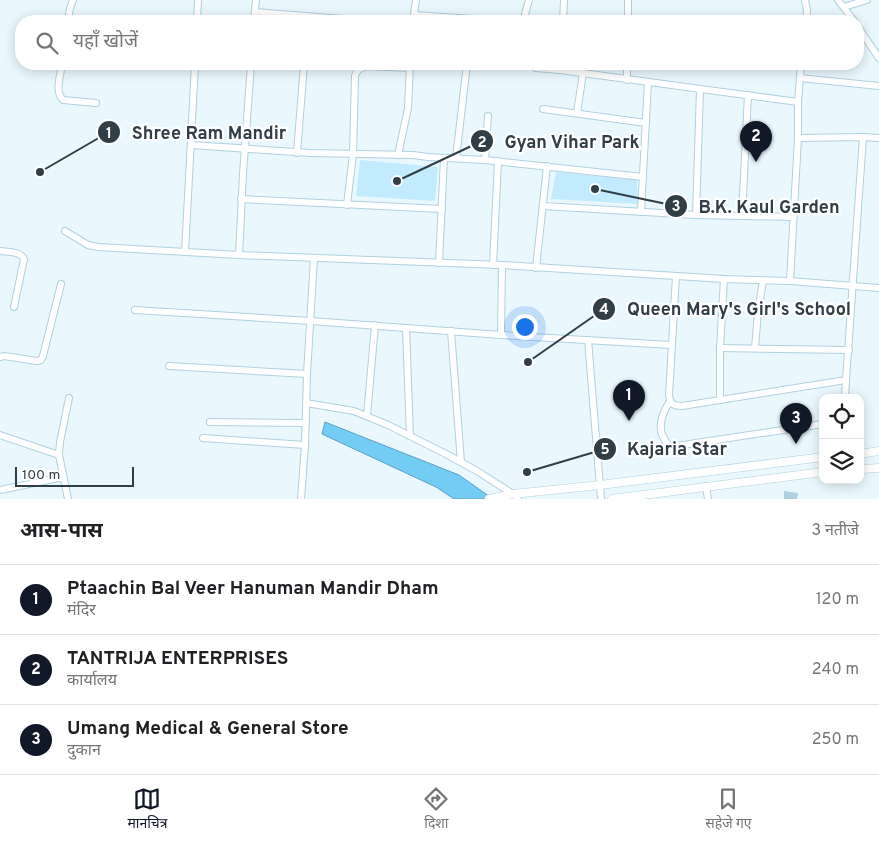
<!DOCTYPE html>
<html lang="hi">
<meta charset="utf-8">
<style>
body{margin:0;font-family:Overpass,"Noto Sans Devanagari",sans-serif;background:#f2f2f2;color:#202124}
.controls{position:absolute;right:15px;bottom:15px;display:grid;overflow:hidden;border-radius:10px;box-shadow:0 2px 12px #0003}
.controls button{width:45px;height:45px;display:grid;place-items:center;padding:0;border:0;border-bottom:1px solid #e0e0e0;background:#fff;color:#202124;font:25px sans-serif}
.scale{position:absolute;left:15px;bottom:12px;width:119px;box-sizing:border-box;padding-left:5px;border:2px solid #313e45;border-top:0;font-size:14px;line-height:18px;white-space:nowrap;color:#313e45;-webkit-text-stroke:4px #fff;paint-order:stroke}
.you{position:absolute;left:524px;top:326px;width:18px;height:18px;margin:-12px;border:4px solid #fff;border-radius:50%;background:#1a73e8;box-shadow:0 0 0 8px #1a73e833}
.badge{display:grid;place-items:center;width:32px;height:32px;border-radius:50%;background:#111827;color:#fff;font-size:16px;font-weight:700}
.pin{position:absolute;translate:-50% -41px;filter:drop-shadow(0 1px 2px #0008)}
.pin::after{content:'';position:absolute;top:26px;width:18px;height:15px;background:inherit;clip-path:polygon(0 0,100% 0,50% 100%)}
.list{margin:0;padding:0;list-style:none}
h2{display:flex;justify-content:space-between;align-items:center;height:65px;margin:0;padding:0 20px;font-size:21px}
h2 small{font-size:16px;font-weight:400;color:#757577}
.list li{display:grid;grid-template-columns:32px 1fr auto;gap:15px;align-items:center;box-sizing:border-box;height:70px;padding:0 20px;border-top:1px solid #e0e0e0}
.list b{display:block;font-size:19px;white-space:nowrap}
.list p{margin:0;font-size:16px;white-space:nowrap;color:#757577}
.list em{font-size:16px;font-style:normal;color:#757577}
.icon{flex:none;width:28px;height:28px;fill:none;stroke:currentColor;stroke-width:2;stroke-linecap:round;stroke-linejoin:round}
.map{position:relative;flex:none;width:879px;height:499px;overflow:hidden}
.search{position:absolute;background:#fff;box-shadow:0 2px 12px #0003;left:15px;right:15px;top:15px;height:55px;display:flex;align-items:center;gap:12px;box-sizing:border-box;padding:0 18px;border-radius:20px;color:#757577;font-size:19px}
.sheet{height:275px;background:#fff}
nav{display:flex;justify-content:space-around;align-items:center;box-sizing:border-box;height:70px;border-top:1px solid #e0e0e0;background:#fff;font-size:14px;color:#757577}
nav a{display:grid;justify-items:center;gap:2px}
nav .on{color:#111827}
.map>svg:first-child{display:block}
.green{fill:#c3ebfe}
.water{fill:#72ccf4;stroke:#5ea1c0}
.building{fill:#afd0df}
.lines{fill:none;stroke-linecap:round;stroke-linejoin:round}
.minor-casing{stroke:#afd0df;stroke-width:8}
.tertiary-casing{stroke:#afd0df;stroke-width:9}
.minor{stroke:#fff;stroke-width:6}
.tertiary{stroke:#fff;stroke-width:8}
.leader{fill:none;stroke:#313e45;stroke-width:2}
.callout-dot{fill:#313e45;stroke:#fff;stroke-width:2}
.mark-label{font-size:15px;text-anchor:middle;font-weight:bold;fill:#fff}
.callout-label{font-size:18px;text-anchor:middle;font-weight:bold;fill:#313e45;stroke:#fff;stroke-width:4.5;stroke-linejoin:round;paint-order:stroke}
</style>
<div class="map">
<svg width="879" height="499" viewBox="0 0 879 499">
<rect width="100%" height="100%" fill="#eaf8fe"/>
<!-- green -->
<g class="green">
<polygon points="360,160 438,167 435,201 356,196"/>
<polygon points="556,172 637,180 638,204 551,199"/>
</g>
<!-- water -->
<polygon class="water" points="325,422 459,475 493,499 454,499 436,487 322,434"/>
<!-- building -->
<polygon class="building" points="784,491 798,493 797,499 784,499"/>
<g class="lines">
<defs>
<g id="minor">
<polyline points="805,0 807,10 806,21"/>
<polyline points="838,0 854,21"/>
<polyline points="844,7 867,0"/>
<polyline points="255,12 368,21"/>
<polyline points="525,14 529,0"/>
<polyline points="414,15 488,20"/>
<polyline points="563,19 628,21 628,0"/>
<polyline points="68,21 70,8 73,0"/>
<polyline points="197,21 198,0"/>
<polyline points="254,21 256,0"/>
<polyline points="413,21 416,0"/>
<polyline points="563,21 564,0"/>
<polyline points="858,27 879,58"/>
<path d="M62 64C61 74 54 91 63 100L96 103"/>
<polyline points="536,68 560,70 798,102"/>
<polyline points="800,78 879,86"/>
<polyline points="627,80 627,64"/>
<polyline points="543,109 646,123"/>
<polyline points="577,113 583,73"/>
<polyline points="798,138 863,137 879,138"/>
<polyline points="191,145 310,153 413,155 428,157 485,160 643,177"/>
<polyline points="297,153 304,64"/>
<polyline points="398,155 408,108 410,65"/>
<polyline points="456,158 467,64"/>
<polyline points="485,160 488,116"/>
<polyline points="241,199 442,209"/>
<path d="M347 205 353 154 355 76C357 70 360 68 367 66L410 68"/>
<polyline points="543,206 696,215 793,217"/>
<polyline points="641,212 648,82"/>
<polyline points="696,215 700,89"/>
<polyline points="742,215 748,95"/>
<polyline points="65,231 88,245 98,247 239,255 502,265 724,279 790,281 879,288"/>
<path d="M0 251C8 252 20 251 24 259L14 307"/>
<polyline points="185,252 195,64"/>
<polyline points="239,255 243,174 251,64"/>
<polyline points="439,263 444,158"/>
<polyline points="493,265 498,161"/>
<polyline points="502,265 501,335 671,345"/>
<polyline points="536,268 547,166"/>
<path d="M676 276 669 395C670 404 673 406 682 406L846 380 863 137"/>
<polyline points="790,281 798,138 798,102 801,64"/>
<polyline points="135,310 311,321 501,335"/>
<polyline points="406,328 410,436"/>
<polyline points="451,331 461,462"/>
<polyline points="588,340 601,499"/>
<polyline points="720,348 849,350"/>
<polyline points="755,348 758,312 763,281"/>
<polyline points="0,357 4,356 37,361 41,360 43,356 61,284"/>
<polyline points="169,366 307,374"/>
<polyline points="845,398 846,380"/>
<polyline points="720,400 720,348 724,279"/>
<path d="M670 401C661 415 655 432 669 445L676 446 823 424"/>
<polyline points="306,403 354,411 388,425 446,454 477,471 513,494 518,499"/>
<polyline points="367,416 375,325"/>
<polyline points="210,422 306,423"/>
<polyline points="0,435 59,455"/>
<polyline points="203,438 305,445"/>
<polyline points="706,486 708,499"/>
<polyline points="0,490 63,477"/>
<polyline points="68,499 59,455 60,442 69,398"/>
<polyline points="301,499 305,445 307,374 314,258"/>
</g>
<g id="tertiary">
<polyline points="860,454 879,451"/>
<polyline points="860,469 879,468"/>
<polyline points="489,499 513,494 600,485 823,457"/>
<polyline points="612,499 823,472"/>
</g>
</defs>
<!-- minor casing -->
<use href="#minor" class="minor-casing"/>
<!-- tertiary casing -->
<use href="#tertiary" class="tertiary-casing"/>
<!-- minor -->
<use href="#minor" class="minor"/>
<!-- tertiary -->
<use href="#tertiary" class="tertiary"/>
</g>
<!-- callouts -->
<path class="leader" d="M40 172L109 132M397 181L482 141M595 189L676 206M528 362L604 309M527 472L605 449"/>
<g class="callout-dot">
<circle cx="40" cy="172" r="5"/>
<circle cx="397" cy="181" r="5"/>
<circle cx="595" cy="189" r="5"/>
<circle cx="528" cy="362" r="5"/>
<circle cx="527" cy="472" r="5"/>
<circle cx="109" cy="132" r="12"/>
<circle cx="482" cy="141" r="12"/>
<circle cx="676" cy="206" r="12"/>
<circle cx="604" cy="309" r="12"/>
<circle cx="605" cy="449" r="12"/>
</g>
<g class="mark-label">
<text x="109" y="138">1</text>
<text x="482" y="147">2</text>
<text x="676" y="211">3</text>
<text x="604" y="314">4</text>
<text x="605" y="454">5</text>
</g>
<g class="callout-label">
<text x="209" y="139">Shree Ram Mandir</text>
<text x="572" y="148">Gyan Vihar Park</text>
<text x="769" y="213">B.K. Kaul Garden</text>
<text x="739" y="315">Queen Mary's Girl's School</text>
<text x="677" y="455">Kajaria Star</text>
</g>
</svg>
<div class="controls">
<button><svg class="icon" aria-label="locate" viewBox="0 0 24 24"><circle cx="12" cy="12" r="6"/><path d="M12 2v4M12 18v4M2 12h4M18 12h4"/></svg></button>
<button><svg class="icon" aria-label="layers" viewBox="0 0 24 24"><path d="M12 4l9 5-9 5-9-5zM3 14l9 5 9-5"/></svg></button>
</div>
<div class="scale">100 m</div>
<div class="you"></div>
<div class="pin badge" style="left:629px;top:421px">1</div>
<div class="pin badge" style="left:756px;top:162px">2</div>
<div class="pin badge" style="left:796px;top:444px">3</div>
<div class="search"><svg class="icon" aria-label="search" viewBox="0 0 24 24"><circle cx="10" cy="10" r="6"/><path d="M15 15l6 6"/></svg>यहाँ खोजें</div>
</div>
<section class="sheet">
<h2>आस-पास<small>3 नतीजे</small></h2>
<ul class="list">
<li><span class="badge">1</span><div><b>Ptaachin Bal Veer Hanuman Mandir Dham</b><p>मंदिर</p></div><em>120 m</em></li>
<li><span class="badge">2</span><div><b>TANTRIJA ENTERPRISES</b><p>कार्यालय</p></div><em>240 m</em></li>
<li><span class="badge">3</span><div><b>Umang Medical &amp; General Store</b><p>दुकान</p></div><em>250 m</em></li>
</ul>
</section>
<nav>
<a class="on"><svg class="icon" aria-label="map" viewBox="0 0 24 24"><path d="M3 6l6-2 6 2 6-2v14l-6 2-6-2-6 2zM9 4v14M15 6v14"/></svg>मानचित्र</a>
<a><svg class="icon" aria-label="directions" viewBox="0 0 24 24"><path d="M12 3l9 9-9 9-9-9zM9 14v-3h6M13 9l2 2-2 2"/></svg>दिशा</a>
<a><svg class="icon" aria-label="saved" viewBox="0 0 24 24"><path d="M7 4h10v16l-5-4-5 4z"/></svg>सहेजे गए</a>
</nav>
